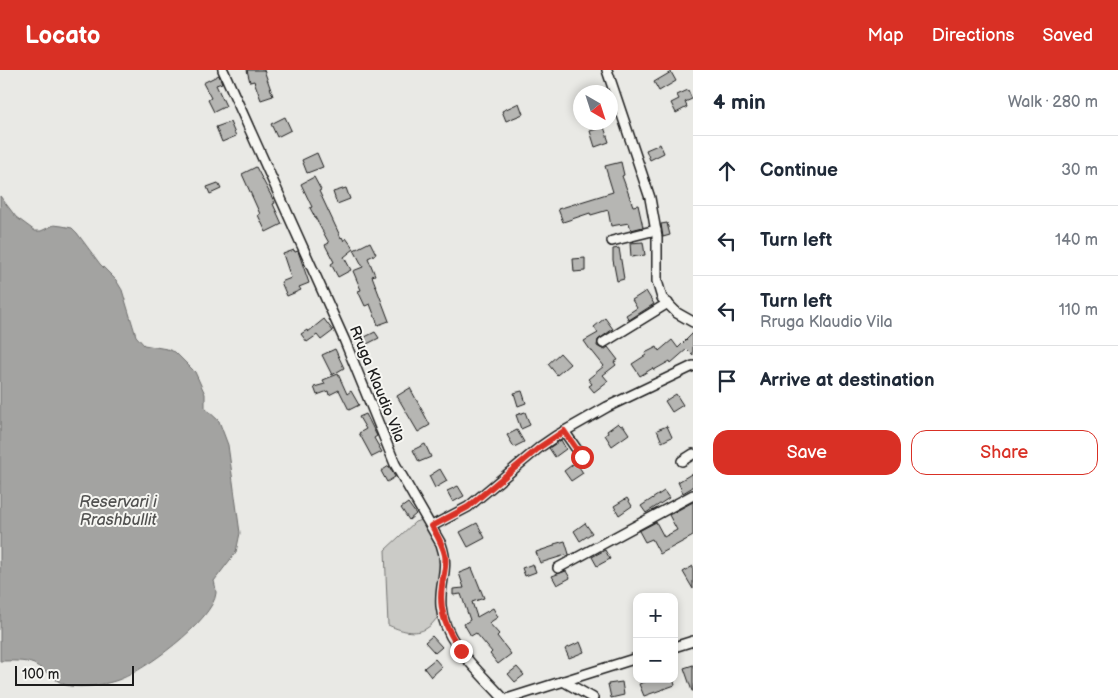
<!DOCTYPE html>
<meta charset="utf-8">
<style>
body{margin:0;font-family:"Balsamiq Sans",sans-serif;background:#f6f6f7;color:#1f2937}
.controls{position:absolute;right:15px;bottom:15px;display:grid;overflow:hidden;border-radius:10px;box-shadow:0 2px 8px #0003}
.controls button{width:45px;height:45px;display:grid;place-items:center;padding:0;border:0;border-bottom:1px solid #e0e1e3;background:#fff;color:#1f2937;font:25px sans-serif}
.compass{position:absolute;left:573px;top:15px;width:45px;height:45px;border-radius:50%;background:#fff;box-shadow:0 2px 8px #0003;rotate:141deg}
.scale{position:absolute;left:15px;bottom:12px;width:119px;box-sizing:border-box;padding-left:5px;border:2px solid #1c1c1c;border-top:0;font-size:14px;line-height:18px;white-space:nowrap;color:#1c1c1c;-webkit-text-stroke:4px #f6f6f2;paint-order:stroke}
.stop{position:absolute;width:15px;height:15px;margin:-11px;border:4px solid #d93025;border-radius:50%;background:#fff}
.stop.end{background:#d93025;border-color:#fff;box-shadow:0 1px 5px #0008}
.list{margin:0;padding:0;list-style:none}
h2{display:flex;justify-content:space-between;align-items:center;height:65px;margin:0;padding:0 20px;font-size:21px}
h2 small{font-size:16px;font-weight:400;color:#747a83}
.list li{display:grid;grid-template-columns:32px 1fr auto;gap:15px;align-items:center;box-sizing:border-box;height:70px;padding:0 20px;border-top:1px solid #e0e1e3}
.list b{display:block;font-size:19px;white-space:nowrap}
.list p{margin:0;font-size:16px;white-space:nowrap;color:#747a83}
.list em{font-size:16px;font-style:normal;color:#747a83}
.actions{display:flex;gap:10px;padding:15px 20px}
.actions a{flex:1;padding:11px 0;border:1px solid #d93025;border-radius:15px;text-align:center;font-size:18px;color:#d93025}
.actions .main{background:#d93025;color:#fff}
.icon{flex:none;width:28px;height:28px;fill:none;stroke:currentColor;stroke-width:2;stroke-linecap:round;stroke-linejoin:round}
.map{position:relative;flex:none;width:693px;height:628px;overflow:hidden}
header{display:flex;align-items:center;gap:30px;box-sizing:border-box;height:70px;padding:0 25px;background:#d93025;color:#fff}
header strong{font-size:24px}
nav{display:flex;gap:28px;margin-inline-start:auto;font-size:18px}
main{display:flex}
aside{flex:1;background:#fff}
.map>svg:first-child{display:block}
.green{fill:#cbcbc7;stroke:#747472}
.water{fill:#a3a3a1;stroke:#6d6d6c}
.building{fill:#b6b6b3;stroke:#1c1c1c}
.lines{fill:none;stroke-linecap:round;stroke-linejoin:round}
.minor-casing{stroke:#1c1c1c;stroke-width:12}
.minor{stroke:#f6f6f2;stroke-width:9}
.route{stroke:#d93025;stroke-width:6}
.labels{text-anchor:middle;dominant-baseline:central;stroke-width:4;stroke-linejoin:round;paint-order:stroke}
.street-label{font-size:15px;fill:#1c1c1c;stroke:#f6f6f2}
.water-label{font-size:16px;font-style:italic;fill:#525251;stroke:#f6f6f2}
</style>
<header>
<strong>Locato</strong>
<nav><a>Map</a><a>Directions</a><a>Saved</a></nav>
</header>
<main>
<div class="map">
<svg width="693" height="628" viewBox="0 0 693 628">
<rect width="100%" height="100%" fill="#e9e9e5"/>
<filter id="ink" filterUnits="userSpaceOnUse"><feTurbulence type="fractalNoise" baseFrequency=".02" numOctaves="2"/><feDisplacementMap in="SourceGraphic" scale="10" xChannelSelector="R" yChannelSelector="G"/><feConvolveMatrix kernelMatrix="1 2 1 2 8 2 1 2 1" color-interpolation-filters="sRGB"/></filter>
<g filter="url(#ink)">
<!-- green -->
<path class="green" d="M424 449 446 488C440 508 434 526 438 547 435 550 431 556 427 558 416 566 399 560 388 555L385 480 415 452Z"/>
<!-- water -->
<path class="water" d="M0 126 16 147 35 161H41L54 155 62 156 72 158 77 163 100 194 116 210 122 220 136 266 144 275 167 279 175 282 195 302 205 324V338L219 351 228 375 240 463 236 482 214 511C215 515 216 519 216 523 214 550 141 604 115 611 102 615 84 618 70 616 57 614 46 600 34 594 25 590 10 591 0 591Z"/>
<!-- building -->
<g class="building">
<polygon points="247,0 264,0 273,26 261,30 254,11 250,12"/>
<polygon points="671,2 676,11 659,21 654,12"/>
<polygon points="219,5 222,13 216,15 226,36 214,42 208,30 211,28 203,13"/>
<polygon points="688,20 692,29 685,32 687,37 676,43 671,33 679,29 677,25"/>
<polygon points="519,33 523,44 506,51 502,41"/>
<polygon points="285,47 291,60 277,67 271,54"/>
<polygon points="230,52 236,66 222,72 216,57"/>
<polygon points="604,57 609,72 595,77 590,61"/>
<polygon points="660,74 664,83 650,90 646,80"/>
<polygon points="317,83 323,97 307,103 302,90"/>
<polygon points="621,92 624,105 622,106 633,136 638,135 643,157 631,160 629,153 611,156 608,140 591,145 590,143 563,152 558,139 613,122 605,96"/>
<polygon points="256,97 275,133 273,134 282,154 266,162 258,145 260,144 242,104"/>
<polygon points="314,107 321,120 319,121 341,168 342,167 344,171 346,168 354,179 344,187 351,200 338,207 331,194 334,192 325,175 329,173 310,138 312,137 301,114"/>
<polygon points="218,113 221,119 210,124 207,117"/>
<polygon points="346,118 350,129 337,134 333,122"/>
<polygon points="667,153 670,165 663,167 661,154"/>
<polygon points="370,172 376,184 368,188 375,205 372,206 389,251 378,255 370,234 365,236 358,221 361,220 353,201 363,197 354,180"/>
<polygon points="643,172 645,185 631,187 630,173"/>
<polygon points="619,178 624,209 617,211 613,190 613,179"/>
<polygon points="294,180 295,182 298,181 309,213 299,217 301,220 287,226 281,212 291,208 283,184"/>
<polygon points="585,188 585,201 574,202 573,189"/>
<polygon points="646,221 654,234 629,250 626,245 637,238 632,230"/>
<polygon points="605,248 613,259 598,270 597,276 604,280 608,277 618,290 614,292 616,295 603,305 608,311 594,322 589,316 592,314 588,309 604,296 592,281 591,281 584,271 598,263 594,257"/>
<polygon points="324,249 333,261 321,270 317,265 307,272 301,264 307,260 308,262"/>
<polygon points="375,262 379,268 365,275 361,269"/>
<polygon points="693,263 693,285 687,279 671,293 670,291 654,300 653,298 640,306 632,294 646,285 645,283 657,277 659,281 672,270 678,278"/>
<polygon points="335,279 344,298 332,305 322,285"/>
<polygon points="560,283 570,294 557,305 548,294"/>
<polygon points="338,304 347,324 351,321 359,335 349,340 339,320 329,325 328,321 317,325 314,317 325,314 323,310"/>
<polygon points="410,318 430,355 418,362 397,326"/>
<polygon points="522,321 526,333 518,336 514,323"/>
<polygon points="676,324 683,335 672,342 665,331"/>
<polygon points="525,342 530,355 521,359 516,345"/>
<polygon points="366,344 377,366 374,368 382,382 372,387 359,363 366,359 359,347"/>
<polygon points="618,353 621,356 623,355 629,364 612,376 605,365 608,363 607,361"/>
<polygon points="667,356 672,367 662,372 657,360"/>
<polygon points="517,360 524,372 514,377 507,365"/>
<polygon points="561,370 566,379 555,387 549,378"/>
<polygon points="425,374 431,387 419,392 413,380"/>
<polygon points="576,392 583,403 571,411 564,401"/>
<polygon points="389,396 395,407 387,412 381,401"/>
<polygon points="440,399 447,411 435,418 429,406"/>
<polygon points="693,403 693,417 683,423 678,412"/>
<polygon points="458,416 464,426 453,432 447,421"/>
<polygon points="664,421 669,428 646,443 641,436"/>
<polygon points="627,428 632,436 619,445 614,436"/>
<polygon points="693,432 693,466 660,484 652,469 645,472 639,461 656,452 664,467 677,460 669,445"/>
<polygon points="408,433 416,444 409,450 401,438"/>
<polygon points="477,453 485,468 468,477 460,462"/>
<polygon points="585,453 592,463 580,471 574,461"/>
<polygon points="565,471 569,484 540,493 536,482 554,476 554,474"/>
<polygon points="605,480 610,489 597,496 592,487"/>
<polygon points="533,494 536,502 525,506 522,498"/>
<polygon points="693,496 693,519 683,502"/>
<polygon points="472,498 484,528 472,532 477,547 493,538 498,547 489,553 499,564 497,566 511,584 498,594 490,584 492,582 476,563 471,566 464,554 470,550 461,524 453,525 453,519 464,518 459,503"/>
<polygon points="566,501 570,508 557,515 552,506"/>
<polygon points="432,566 442,577 435,583 425,572"/>
<polygon points="580,572 584,582 569,588 565,579"/>
<polygon points="435,589 442,597 431,607 424,598"/>
<polygon points="693,595 693,621 692,621 684,598"/>
<polygon points="517,597 524,605 515,612 508,604"/>
<polygon points="653,609 673,609 675,615 644,626 639,614"/>
<polygon points="622,612 624,625 611,628 608,614"/>
</g>
<g class="lines">
<defs>
<g id="minor">
<path d="M223 0 344 269 395 394 441 474C450 498 439 513 441 536 444 573 480 602 503 628"/>
<polyline points="607,0 650,128 657,167 657,211 662,228 677,243 693,252"/>
<polyline points="612,171 656,160"/>
<polyline points="603,273 668,233"/>
<polyline points="564,361 582,387"/>
<polyline points="682,391 693,384"/>
<polyline points="432,456 468,437 540,377 556,366 607,337 693,296"/>
<polyline points="558,498 693,425"/>
<polyline points="674,577 693,571"/>
<polyline points="563,611 593,628"/>
<polyline points="510,628 637,588"/>
</g>
</defs>
<!-- minor casing -->
<use href="#minor" class="minor-casing"/>
<!-- minor -->
<use href="#minor" class="minor"/>
</g>
</g>
<g class="lines" filter="url(#ink)">
<!-- route -->
<path class="route" d="M461 581C447 560 438 541 442 516 443 505 447 495 445 485 443 475 437 465 432 456L468 437 540 377 564 361 582 387"/>
</g>
<g class="labels">
<!-- street labels -->
<g class="street-label">
<text transform="translate(377 314) rotate(68)">Rruga Klaudio Vila</text>
</g>
<!-- water labels -->
<g class="water-label">
<text x="118" y="432">Reservari i<tspan x="118" dy="18">Rrashbullit</tspan></text>
</g>
</g>
</svg>
<div class="controls">
<button>+</button>
<button>−</button>
</div>
<svg class="compass" viewBox="-18 -18 36 36"><path d="M0-13l5 13h-10z" fill="#e53935"/><path d="M0 13l5-13h-10z" fill="#747a83"/></svg>
<div class="scale">100 m</div>
<div class="stop" style="left:582px;top:387px"></div>
<div class="stop end" style="left:461px;top:581px"></div>
</div>
<aside>
<h2>4 min<small>Walk · 280 m</small></h2>
<ul class="list">
<li><svg class="icon" aria-label="ahead" viewBox="0 0 24 24"><path d="M12 20V5M6 11l6-6 6 6"/></svg><div><b>Continue</b></div><em>30 m</em></li>
<li><svg class="icon" aria-label="left" viewBox="0 0 24 24"><path d="M17 20v-9H6M10 6l-5 5 5 5"/></svg><div><b>Turn left</b></div><em>140 m</em></li>
<li><svg class="icon" aria-label="left" viewBox="0 0 24 24"><path d="M17 20v-9H6M10 6l-5 5 5 5"/></svg><div><b>Turn left</b><p>Rruga Klaudio Vila</p></div><em>110 m</em></li>
<li><svg class="icon" aria-label="arrive" viewBox="0 0 24 24"><path d="M6 21V4h12l-3 4 3 4H6"/></svg><div><b>Arrive at destination</b></div></li>
</ul>
<div class="actions"><a class="main">Save</a><a>Share</a></div>
</aside>
</main>
